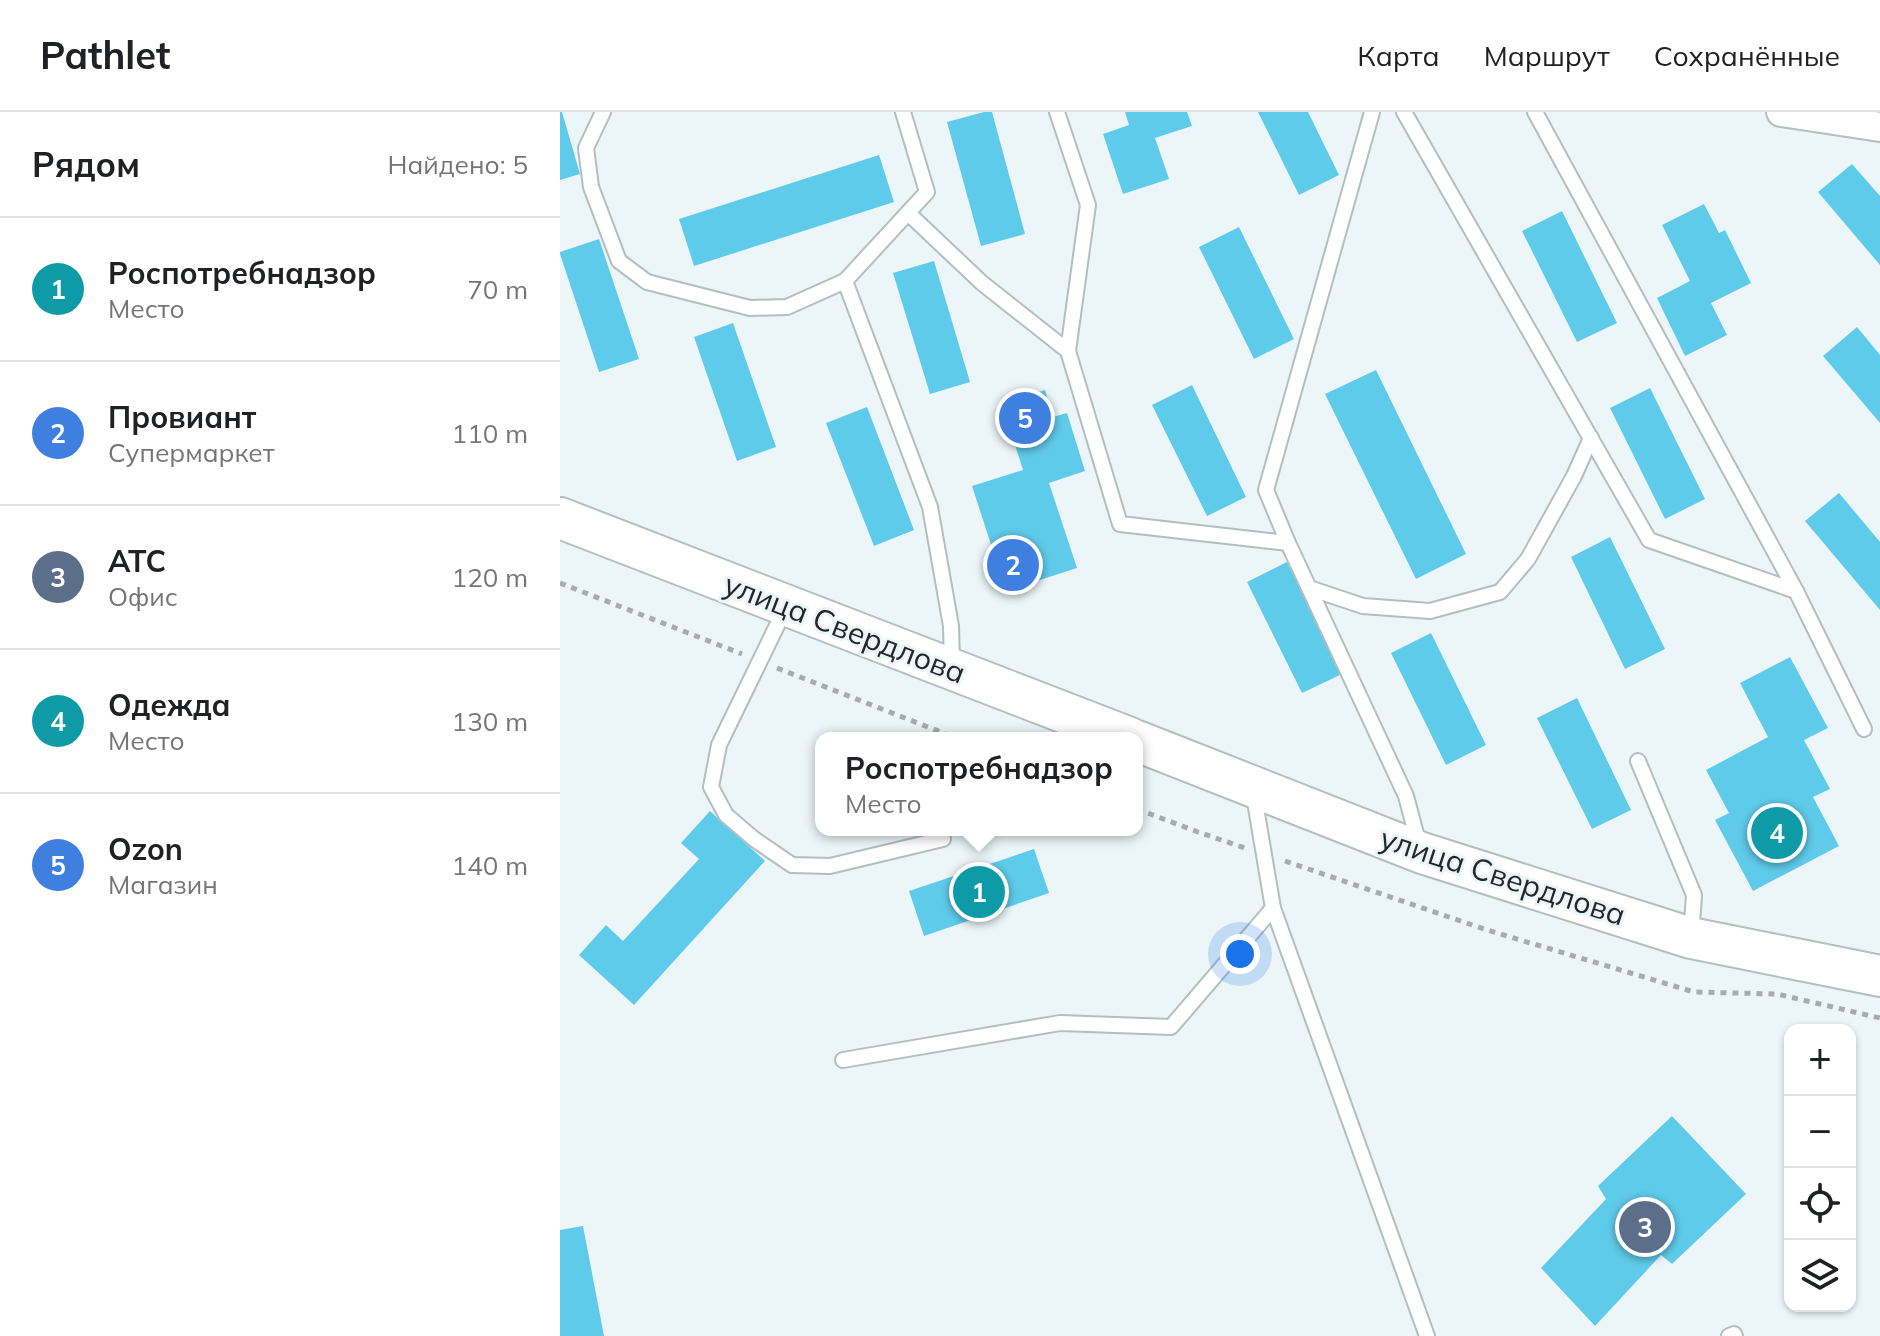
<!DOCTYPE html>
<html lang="ru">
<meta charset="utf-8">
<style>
body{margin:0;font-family:Mulish,sans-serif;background:#f6f6f6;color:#202124}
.controls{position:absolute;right:24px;bottom:24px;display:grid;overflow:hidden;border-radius:16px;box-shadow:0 2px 6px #0004}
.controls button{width:72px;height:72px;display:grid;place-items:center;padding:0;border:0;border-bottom:2px solid #e0e0e0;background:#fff;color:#202124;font:40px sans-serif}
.you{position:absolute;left:680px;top:842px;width:28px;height:28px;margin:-20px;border:6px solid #fff;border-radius:50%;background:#1a73e8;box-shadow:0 0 0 12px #1a73e833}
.badge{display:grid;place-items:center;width:52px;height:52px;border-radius:50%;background:#ea580c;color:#fff;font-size:26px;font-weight:700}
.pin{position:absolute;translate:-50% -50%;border:4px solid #fff;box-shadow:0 2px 8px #0006}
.popup{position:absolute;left:255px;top:620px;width:328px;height:104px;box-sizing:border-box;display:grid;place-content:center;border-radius:16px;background:#fff;filter:drop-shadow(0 2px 6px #0005);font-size:26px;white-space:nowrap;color:#757577}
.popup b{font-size:30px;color:#202124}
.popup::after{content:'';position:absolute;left:50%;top:100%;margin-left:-16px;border:16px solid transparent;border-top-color:#fff}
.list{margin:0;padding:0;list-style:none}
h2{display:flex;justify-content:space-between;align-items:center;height:104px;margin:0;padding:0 32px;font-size:34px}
h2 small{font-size:26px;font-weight:400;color:#757577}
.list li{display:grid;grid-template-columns:52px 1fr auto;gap:24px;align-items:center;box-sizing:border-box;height:144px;padding:0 32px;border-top:2px solid #e0e0e0}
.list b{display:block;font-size:30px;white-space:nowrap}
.list p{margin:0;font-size:26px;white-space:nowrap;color:#757577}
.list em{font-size:26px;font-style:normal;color:#757577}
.icon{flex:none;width:44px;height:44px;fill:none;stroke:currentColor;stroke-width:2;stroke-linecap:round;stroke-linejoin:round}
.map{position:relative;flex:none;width:1320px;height:1224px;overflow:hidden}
header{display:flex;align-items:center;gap:48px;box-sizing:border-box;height:112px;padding:0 40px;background:#fff;border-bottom:2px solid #e0e0e0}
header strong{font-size:38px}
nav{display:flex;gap:44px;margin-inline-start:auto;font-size:28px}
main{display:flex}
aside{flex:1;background:#fff}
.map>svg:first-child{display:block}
.building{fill:#5fcbeb}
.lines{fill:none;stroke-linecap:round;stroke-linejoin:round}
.service-casing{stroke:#b4bdc0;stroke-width:18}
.minor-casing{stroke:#b4bdc0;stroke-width:32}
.secondary-casing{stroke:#b4bdc0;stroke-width:44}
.path{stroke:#a4acae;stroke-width:5;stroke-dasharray:6 6;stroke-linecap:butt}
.service{stroke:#fff;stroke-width:14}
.minor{stroke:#fff;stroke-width:28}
.secondary{stroke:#fff;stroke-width:40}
.labels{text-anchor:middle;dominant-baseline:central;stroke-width:6;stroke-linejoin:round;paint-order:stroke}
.street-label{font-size:30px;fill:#242729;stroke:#ecf6f9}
</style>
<header>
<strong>Pathlet</strong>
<nav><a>Карта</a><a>Маршрут</a><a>Сохранённые</a></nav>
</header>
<main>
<aside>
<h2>Рядом<small>Найдено: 5</small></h2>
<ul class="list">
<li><span class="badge" style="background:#0f9aa8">1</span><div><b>Роспотребнадзор</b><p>Место</p></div><em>70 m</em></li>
<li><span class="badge" style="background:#3f7fe0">2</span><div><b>Провиант</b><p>Супермаркет</p></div><em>110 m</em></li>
<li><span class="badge" style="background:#5c6f8a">3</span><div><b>АТС</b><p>Офис</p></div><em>120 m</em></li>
<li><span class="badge" style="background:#0f9aa8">4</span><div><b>Одежда</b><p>Место</p></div><em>130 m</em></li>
<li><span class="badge" style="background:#3f7fe0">5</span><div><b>Ozon</b><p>Магазин</p></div><em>140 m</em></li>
</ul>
</aside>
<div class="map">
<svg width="1320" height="1224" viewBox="0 0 1320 1224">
<rect width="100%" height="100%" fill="#ecf6f9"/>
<!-- building -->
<g class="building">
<polygon points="0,0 2,0 20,62 0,68"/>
<polygon points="424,0 432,0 465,122 421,134 387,10"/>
<polygon points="565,0 627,0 632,14 595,26 609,67 563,82 543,22 569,13"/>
<polygon points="698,0 748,0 779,63 739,83"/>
<polygon points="319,43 334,90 134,154 119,107"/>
<polygon points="1292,52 1320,84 1320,153 1258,80"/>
<polygon points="1144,92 1159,121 1165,118 1191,171 1151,191 1167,223 1125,244 1097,186 1130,169 1102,113"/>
<polygon points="1002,99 1057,211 1017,230 962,119"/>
<polygon points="679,115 734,227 694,247 639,135"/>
<polygon points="39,127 79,247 39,260 0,142 0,140"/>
<polygon points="374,149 410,270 370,282 333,161"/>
<polygon points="173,211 216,335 177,349 134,225"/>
<polygon points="1297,215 1320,243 1320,311 1263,244"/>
<polygon points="816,258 906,442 856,467 765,282"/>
<polygon points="632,273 686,385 647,404 592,293"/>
<polygon points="1090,276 1145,387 1105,407 1050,296"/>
<polygon points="485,278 493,305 507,301 525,359 489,371 517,456 446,479 412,374 463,358 442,292"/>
<polygon points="307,295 354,418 314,434 266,311"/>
<polygon points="1279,381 1320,430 1320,498 1245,409"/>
<polygon points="1050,425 1105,537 1065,557 1011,445"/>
<polygon points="727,450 782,562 742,581 687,470"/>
<polygon points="871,521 926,633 886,653 831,541"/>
<polygon points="1230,545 1268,616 1244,628 1270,677 1253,685 1279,734 1193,779 1155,708 1169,701 1146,658 1208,625 1180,571"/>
<polygon points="1017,586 1071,698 1032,717 977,606"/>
<polygon points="150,699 205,749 74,893 19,843 46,813 63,829 139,747 121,731"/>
<polygon points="474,737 489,781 364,824 349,779"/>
<polygon points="1112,1004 1186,1082 1112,1152 1101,1143 1035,1214 981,1156 1046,1087 1038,1074"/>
<polygon points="23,1114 44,1224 0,1224 0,1118"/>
</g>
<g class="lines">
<defs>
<g id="service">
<polyline points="43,0 26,36 31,75 59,149 87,170 190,196 227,195 285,169"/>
<polyline points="343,0 367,80 285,169 370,395 391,514 392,552"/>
<polyline points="497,0 528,93 508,239"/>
<polyline points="812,0 706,378 728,431 846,684 859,733"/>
<polyline points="844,0 1089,428 1236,479"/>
<polyline points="975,0 1236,479 1304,617"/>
<polyline points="348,101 422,171 508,239 560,412 728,431"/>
<polyline points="749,476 803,494 870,499 940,480 968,447 1014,364 1031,326"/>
<polyline points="225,497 159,633 151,675 166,703 194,727 232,753 270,754 383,727"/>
<polyline points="1078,649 1134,783 1131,825"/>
<polyline points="693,678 713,796 867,1224"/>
<polyline points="283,948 500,911 611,915 713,796"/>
<polyline points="1169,1224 1174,1222 1175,1224"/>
</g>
<polyline id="minor" points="1221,0 1320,15"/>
<g id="secondary">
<polyline points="0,406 570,626"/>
<polyline points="577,629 862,741 1131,826 1320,864"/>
</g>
</defs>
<!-- service casing -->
<use href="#service" class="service-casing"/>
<!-- minor casing -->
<use href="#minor" class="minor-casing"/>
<!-- secondary casing -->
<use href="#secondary" class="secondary-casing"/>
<!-- path -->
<g class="path">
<polyline points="0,471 182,542"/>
<polyline points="217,556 396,626"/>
<polyline points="577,697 638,720 685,736"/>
<polyline points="725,749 927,818 1134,880 1217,882 1320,906"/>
</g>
<!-- service -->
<use href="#service" class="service"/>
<!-- minor -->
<use href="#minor" class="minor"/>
<!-- secondary -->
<use href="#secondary" class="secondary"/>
</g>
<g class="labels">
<!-- street labels -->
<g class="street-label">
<text transform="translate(285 516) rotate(21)">улица Свердлова</text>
<text transform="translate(943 764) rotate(18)">улица Свердлова</text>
</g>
</g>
</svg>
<div class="controls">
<button>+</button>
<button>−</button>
<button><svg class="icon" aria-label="locate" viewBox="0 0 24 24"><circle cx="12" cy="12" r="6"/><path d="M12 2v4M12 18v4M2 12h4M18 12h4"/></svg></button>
<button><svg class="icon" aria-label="layers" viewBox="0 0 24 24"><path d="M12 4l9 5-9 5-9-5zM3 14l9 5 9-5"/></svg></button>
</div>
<div class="you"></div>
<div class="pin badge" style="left:419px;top:780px;background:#0f9aa8">1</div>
<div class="popup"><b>Роспотребнадзор</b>Место</div>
<div class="pin badge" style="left:453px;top:453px;background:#3f7fe0">2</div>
<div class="pin badge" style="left:1085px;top:1115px;background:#5c6f8a">3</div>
<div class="pin badge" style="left:1217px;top:721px;background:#0f9aa8">4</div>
<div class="pin badge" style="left:465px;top:306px;background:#3f7fe0">5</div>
</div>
</main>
